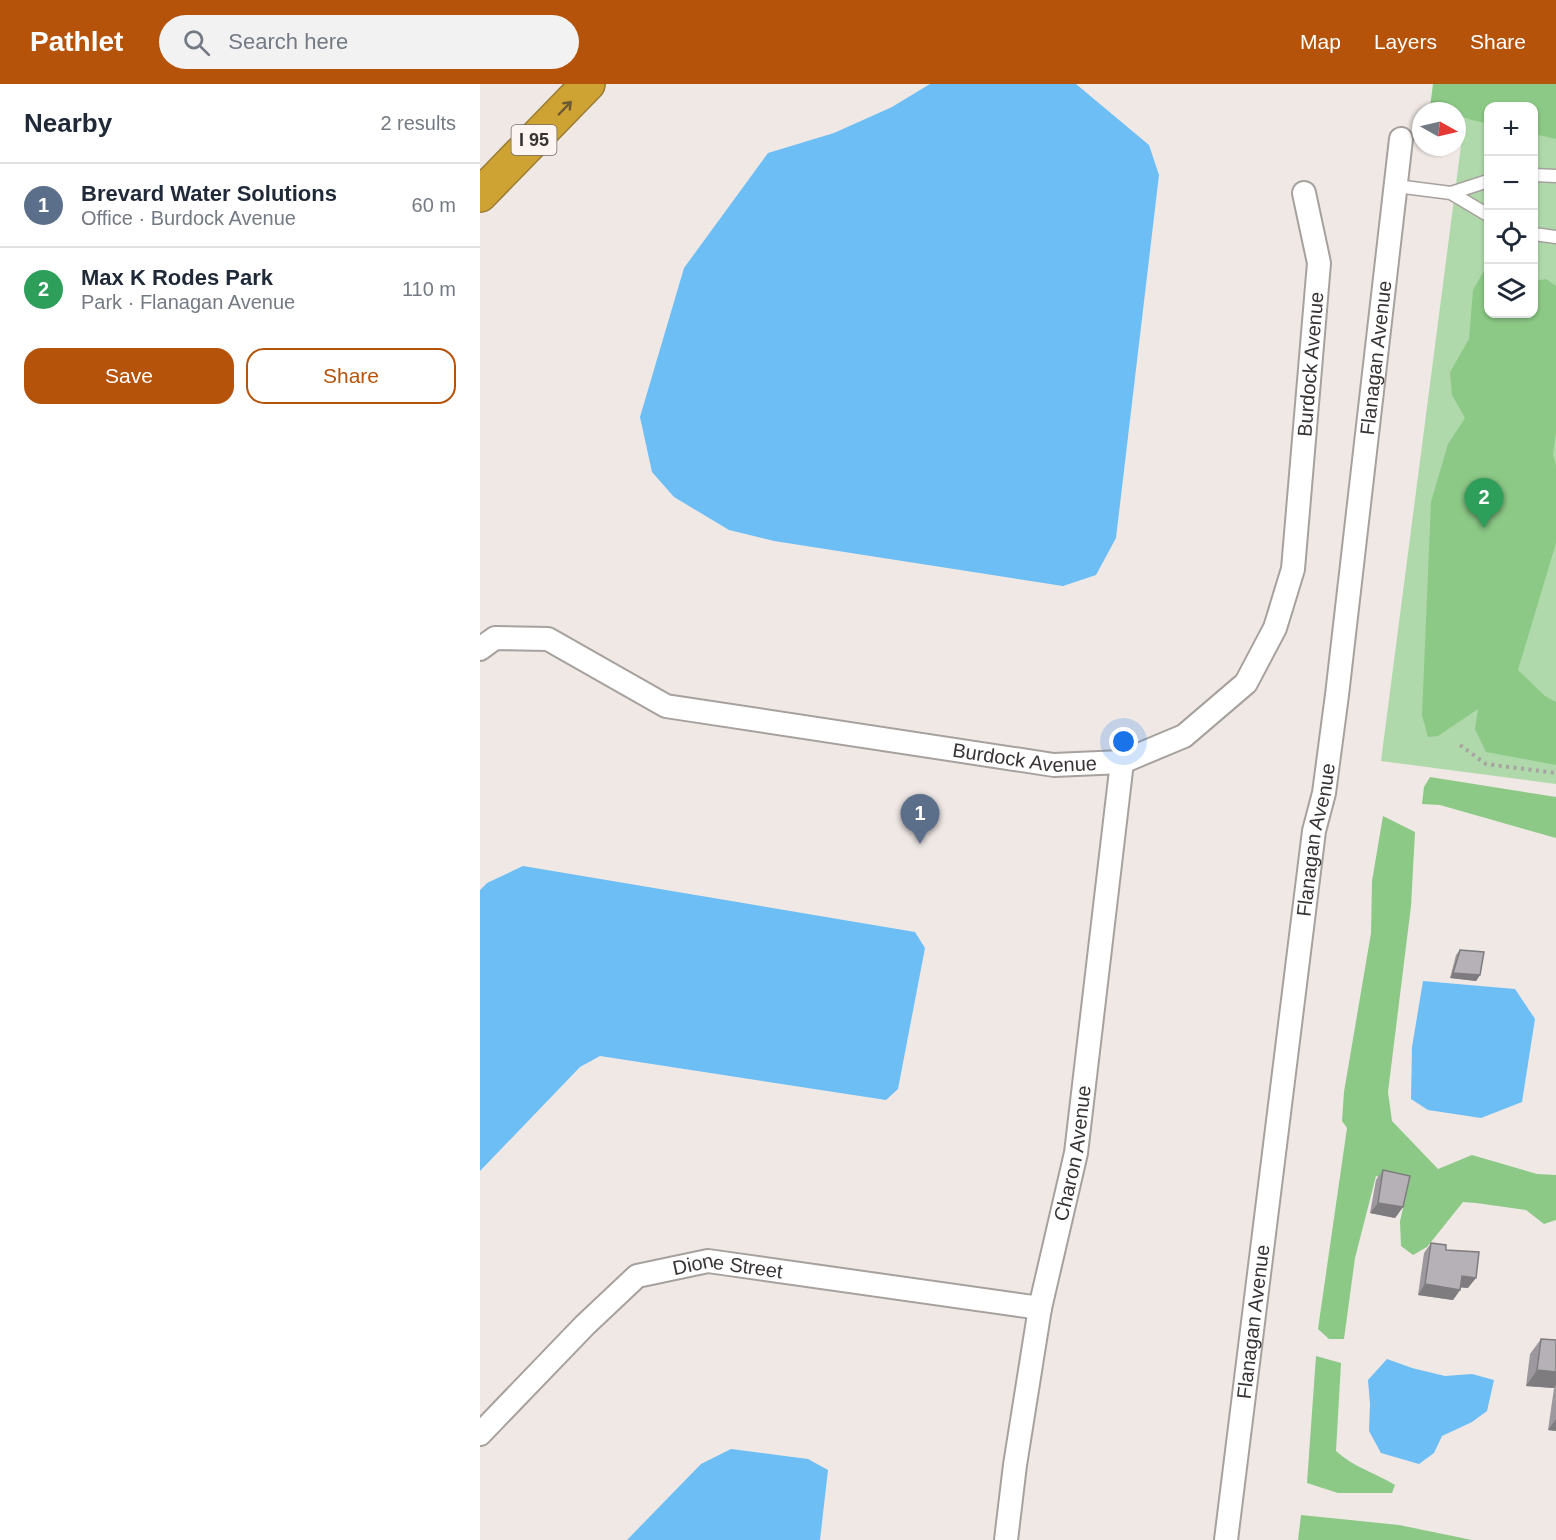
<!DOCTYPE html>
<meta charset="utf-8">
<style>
body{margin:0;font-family:Helvetica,sans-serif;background:#f2f2f3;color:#1f2937}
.controls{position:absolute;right:18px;top:18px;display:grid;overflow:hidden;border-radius:12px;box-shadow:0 2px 4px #0004}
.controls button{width:54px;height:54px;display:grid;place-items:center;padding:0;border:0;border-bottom:2px solid #e0e1e3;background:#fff;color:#1f2937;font:30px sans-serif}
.compass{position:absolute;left:932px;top:18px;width:54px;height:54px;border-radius:50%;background:#fff;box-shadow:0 2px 4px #0004;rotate:98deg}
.you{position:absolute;left:644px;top:658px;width:21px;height:21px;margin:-15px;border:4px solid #fff;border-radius:50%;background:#1a73e8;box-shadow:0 0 0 9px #1a73e833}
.badge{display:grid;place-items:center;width:39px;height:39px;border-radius:50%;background:#b45309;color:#fff;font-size:20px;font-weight:700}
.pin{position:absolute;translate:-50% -50px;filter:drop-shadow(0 2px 3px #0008)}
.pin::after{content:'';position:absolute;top:32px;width:21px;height:18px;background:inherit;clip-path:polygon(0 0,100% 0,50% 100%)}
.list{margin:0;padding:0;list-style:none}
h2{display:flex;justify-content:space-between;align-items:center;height:78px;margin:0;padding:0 24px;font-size:26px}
h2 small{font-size:20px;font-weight:400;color:#747a83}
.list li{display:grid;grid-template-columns:39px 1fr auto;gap:18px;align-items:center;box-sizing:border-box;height:84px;padding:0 24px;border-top:2px solid #e0e1e3}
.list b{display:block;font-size:22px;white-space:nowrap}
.list p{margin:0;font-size:20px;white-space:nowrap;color:#747a83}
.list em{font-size:20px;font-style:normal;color:#747a83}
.actions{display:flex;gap:12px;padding:18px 24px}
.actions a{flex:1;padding:14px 0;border:2px solid #b45309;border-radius:18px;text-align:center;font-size:21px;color:#b45309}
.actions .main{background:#b45309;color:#fff}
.icon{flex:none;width:33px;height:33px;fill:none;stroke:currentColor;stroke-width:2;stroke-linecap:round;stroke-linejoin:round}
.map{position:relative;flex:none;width:1076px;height:1456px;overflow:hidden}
header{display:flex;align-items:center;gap:36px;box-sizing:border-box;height:84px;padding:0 30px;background:#b45309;color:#fff}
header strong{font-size:28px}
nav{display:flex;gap:33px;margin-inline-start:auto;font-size:21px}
.search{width:420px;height:54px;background:#f2f2f3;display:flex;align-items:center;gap:15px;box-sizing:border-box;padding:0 21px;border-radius:33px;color:#747a83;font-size:22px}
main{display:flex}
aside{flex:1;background:#fff}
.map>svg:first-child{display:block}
.green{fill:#afd9aa;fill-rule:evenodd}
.forest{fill:#8cc986}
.water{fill:#6dbef5}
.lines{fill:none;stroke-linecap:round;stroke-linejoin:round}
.lane-casing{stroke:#a7a19d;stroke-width:15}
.street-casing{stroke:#a7a19d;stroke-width:26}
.highway-casing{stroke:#997c33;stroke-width:36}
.path{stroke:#a8a3a0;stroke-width:4;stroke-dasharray:3 4.5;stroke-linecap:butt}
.lane{stroke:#fff;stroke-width:12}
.street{stroke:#fff;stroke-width:22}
.highway{stroke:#cea233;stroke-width:33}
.wall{fill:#9c989d}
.shaded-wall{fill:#7f7c7f}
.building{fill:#b5b1b6;stroke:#7f7c7f;stroke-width:1.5}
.oneway{stroke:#6c5a33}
.labels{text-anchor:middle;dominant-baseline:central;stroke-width:4.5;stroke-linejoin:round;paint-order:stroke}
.shield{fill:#fdf5f2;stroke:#726e6c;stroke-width:1.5}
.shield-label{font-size:18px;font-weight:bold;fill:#373433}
.street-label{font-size:20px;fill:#373433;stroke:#fdf5f2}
</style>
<header>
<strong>Pathlet</strong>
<div class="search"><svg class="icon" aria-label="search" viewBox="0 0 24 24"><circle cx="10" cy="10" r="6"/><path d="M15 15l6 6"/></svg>Search here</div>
<nav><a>Map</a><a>Layers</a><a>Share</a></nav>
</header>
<main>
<aside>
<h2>Nearby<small>2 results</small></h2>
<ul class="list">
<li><span class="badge" style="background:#5c6f8a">1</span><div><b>Brevard Water Solutions</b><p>Office · Burdock Avenue</p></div><em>60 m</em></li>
<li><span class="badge" style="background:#2e9e5b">2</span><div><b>Max K Rodes Park</b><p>Park · Flanagan Avenue</p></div><em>110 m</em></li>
</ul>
<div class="actions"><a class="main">Save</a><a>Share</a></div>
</aside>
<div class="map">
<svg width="1076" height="1456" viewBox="0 0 1076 1456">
<rect width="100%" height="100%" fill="#efe8e5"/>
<!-- green -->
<path class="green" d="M989 0H1076V700L901 677ZM1008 22H1054V230H1008Z"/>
<!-- forest -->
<g class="forest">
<polygon points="953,0 1076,0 1076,55 1054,50 1054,22 1008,22 1008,40 977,32 977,27 962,27 950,23"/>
<polygon points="1006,183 1008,184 1008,230 1054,230 1054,197 1066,195 1076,202 1076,347 1073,371 1076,381 1076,459 1038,586 1065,612 1076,618 1076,681 1006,668 995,645 998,625 958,652 948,653 942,631 951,418 968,360 985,334 972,311 970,288 989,255 993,206"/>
<polygon points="950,693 1076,713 1076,754 960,721 942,720 944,703"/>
<polygon points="903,732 935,748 931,822 908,1008 912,1037 958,1085 992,1071 1057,1090 1076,1091 1076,1136 1064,1140 1046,1126 996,1119 983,1118 947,1163 933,1171 921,1162 920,1137 928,1103 896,1092 875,1174 864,1255 849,1255 838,1245 867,1044 862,1037 864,1008 891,849 892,797"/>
<path d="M836 1272 861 1279 856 1367C873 1383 896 1389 915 1401L912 1409H858L827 1399Z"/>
<polygon points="821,1431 919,1441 992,1456 818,1456"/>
</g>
<!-- water -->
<g class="water">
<polygon points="450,0 596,0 669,61 679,91 636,454 616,491 583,502 294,457 249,446 194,413 172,388 160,333 204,184 288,69 354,49 412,23"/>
<polygon points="43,782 435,848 445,864 418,1005 406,1016 120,972 100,983 0,1087 0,806 7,799"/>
<polygon points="943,897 1035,905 1055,935 1042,1018 1001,1034 948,1026 931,1015 932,963"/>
<polygon points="907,1275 932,1284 965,1292 992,1290 1014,1296 1007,1327 992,1338 962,1352 954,1369 939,1380 901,1369 889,1347 890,1320 888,1296"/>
<polygon points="251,1365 328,1375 348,1386 340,1456 147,1456 221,1380"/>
</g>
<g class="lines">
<defs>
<g id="lane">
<polyline points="1054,91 1076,92"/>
<polyline points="916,102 971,109 1008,131"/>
<polyline points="971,109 1008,97"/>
<polyline points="1054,150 1076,153"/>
</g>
<g id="street">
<path id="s1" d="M0 565 15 554 68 555 186 622 574 681 642 678 704 652 766 599 795 544 813 485 839 179 824 109"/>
<path id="s2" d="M0 1350 105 1241 157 1192 228 1177 560 1224"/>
<path id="s3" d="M526 1456 535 1381 560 1224 596 1069 642 678"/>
<path id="s4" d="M746 1456 834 747 844 709 857 611 921 55"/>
</g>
<polyline id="highway" points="0,111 108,0"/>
</defs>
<!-- lane casing -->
<use href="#lane" class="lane-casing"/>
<!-- street casing -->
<use href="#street" class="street-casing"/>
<!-- highway casing -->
<use href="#highway" class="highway-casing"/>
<!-- path -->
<polyline class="path" points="980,661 1006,680 1076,689"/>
<!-- lane -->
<use href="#lane" class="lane"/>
<!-- street -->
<use href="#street" class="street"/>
<!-- highway -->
<use href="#highway" class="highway"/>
</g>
<!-- wall -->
<g class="wall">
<polygon points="980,866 1000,891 996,897 970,894 976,871"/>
<polygon points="903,1086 923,1123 915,1134 890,1129 896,1096"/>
<polygon points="951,1159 966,1166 988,1204 981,1203 980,1206 973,1216 938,1211 944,1169"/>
<polygon points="1061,1255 1076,1256 1076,1347 1068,1346 1074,1304 1046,1302 1050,1270"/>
</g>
<!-- shaded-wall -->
<g class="shaded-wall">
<polygon points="973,889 1000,891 996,897 970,894"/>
<polygon points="898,1119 923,1123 915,1134 890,1129"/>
<polygon points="982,1192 996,1194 988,1204 974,1203"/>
<polygon points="945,1200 980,1206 973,1216 938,1211"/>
<polygon points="1057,1286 1076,1288 1076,1301 1074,1304 1046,1302"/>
<polygon points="1076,1335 1076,1347 1068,1346"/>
</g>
<!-- building -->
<g class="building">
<polygon points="980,866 1004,868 1000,891 973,889"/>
<polygon points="903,1086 930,1092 923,1123 898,1119"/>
<polygon points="951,1159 966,1161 966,1166 999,1168 996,1194 982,1192 980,1206 945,1200"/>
<polygon points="1061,1255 1076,1256 1076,1288 1057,1286"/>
</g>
<!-- one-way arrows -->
<defs><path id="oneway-shaft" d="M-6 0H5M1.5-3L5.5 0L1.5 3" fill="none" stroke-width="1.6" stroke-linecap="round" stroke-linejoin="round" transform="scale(1.5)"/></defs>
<use class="oneway" href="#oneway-shaft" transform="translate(85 24) rotate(-46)"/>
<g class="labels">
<!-- shield labels -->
<rect class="shield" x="31.5" y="41" width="45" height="30" rx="4.5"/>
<g class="shield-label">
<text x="54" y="56">I 95</text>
</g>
<!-- street labels -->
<g class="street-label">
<text stroke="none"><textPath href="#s4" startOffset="1192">Flanagan Avenue</textPath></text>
<text stroke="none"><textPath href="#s1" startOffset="1146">Burdock Avenue</textPath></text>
<text stroke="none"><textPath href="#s1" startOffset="570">Burdock Avenue</textPath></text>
<text stroke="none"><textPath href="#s4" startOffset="706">Flanagan Avenue</textPath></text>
<text stroke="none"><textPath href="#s3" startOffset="393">Charon Avenue</textPath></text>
<text stroke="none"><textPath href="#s2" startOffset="315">Dione Street</textPath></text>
<text stroke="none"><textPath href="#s4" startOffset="220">Flanagan Avenue</textPath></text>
</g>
</g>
</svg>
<div class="controls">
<button>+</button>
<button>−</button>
<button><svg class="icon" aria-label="locate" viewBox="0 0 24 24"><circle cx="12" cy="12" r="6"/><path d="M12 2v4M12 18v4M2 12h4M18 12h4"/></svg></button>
<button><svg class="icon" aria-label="layers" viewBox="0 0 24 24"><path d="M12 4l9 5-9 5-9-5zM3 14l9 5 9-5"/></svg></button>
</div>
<svg class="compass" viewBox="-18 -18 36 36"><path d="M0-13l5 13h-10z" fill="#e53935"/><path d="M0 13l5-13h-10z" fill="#747a83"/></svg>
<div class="you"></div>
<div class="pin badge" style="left:440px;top:760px;background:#5c6f8a">1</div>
<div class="pin badge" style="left:1004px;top:444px;background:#2e9e5b">2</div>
</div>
</main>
